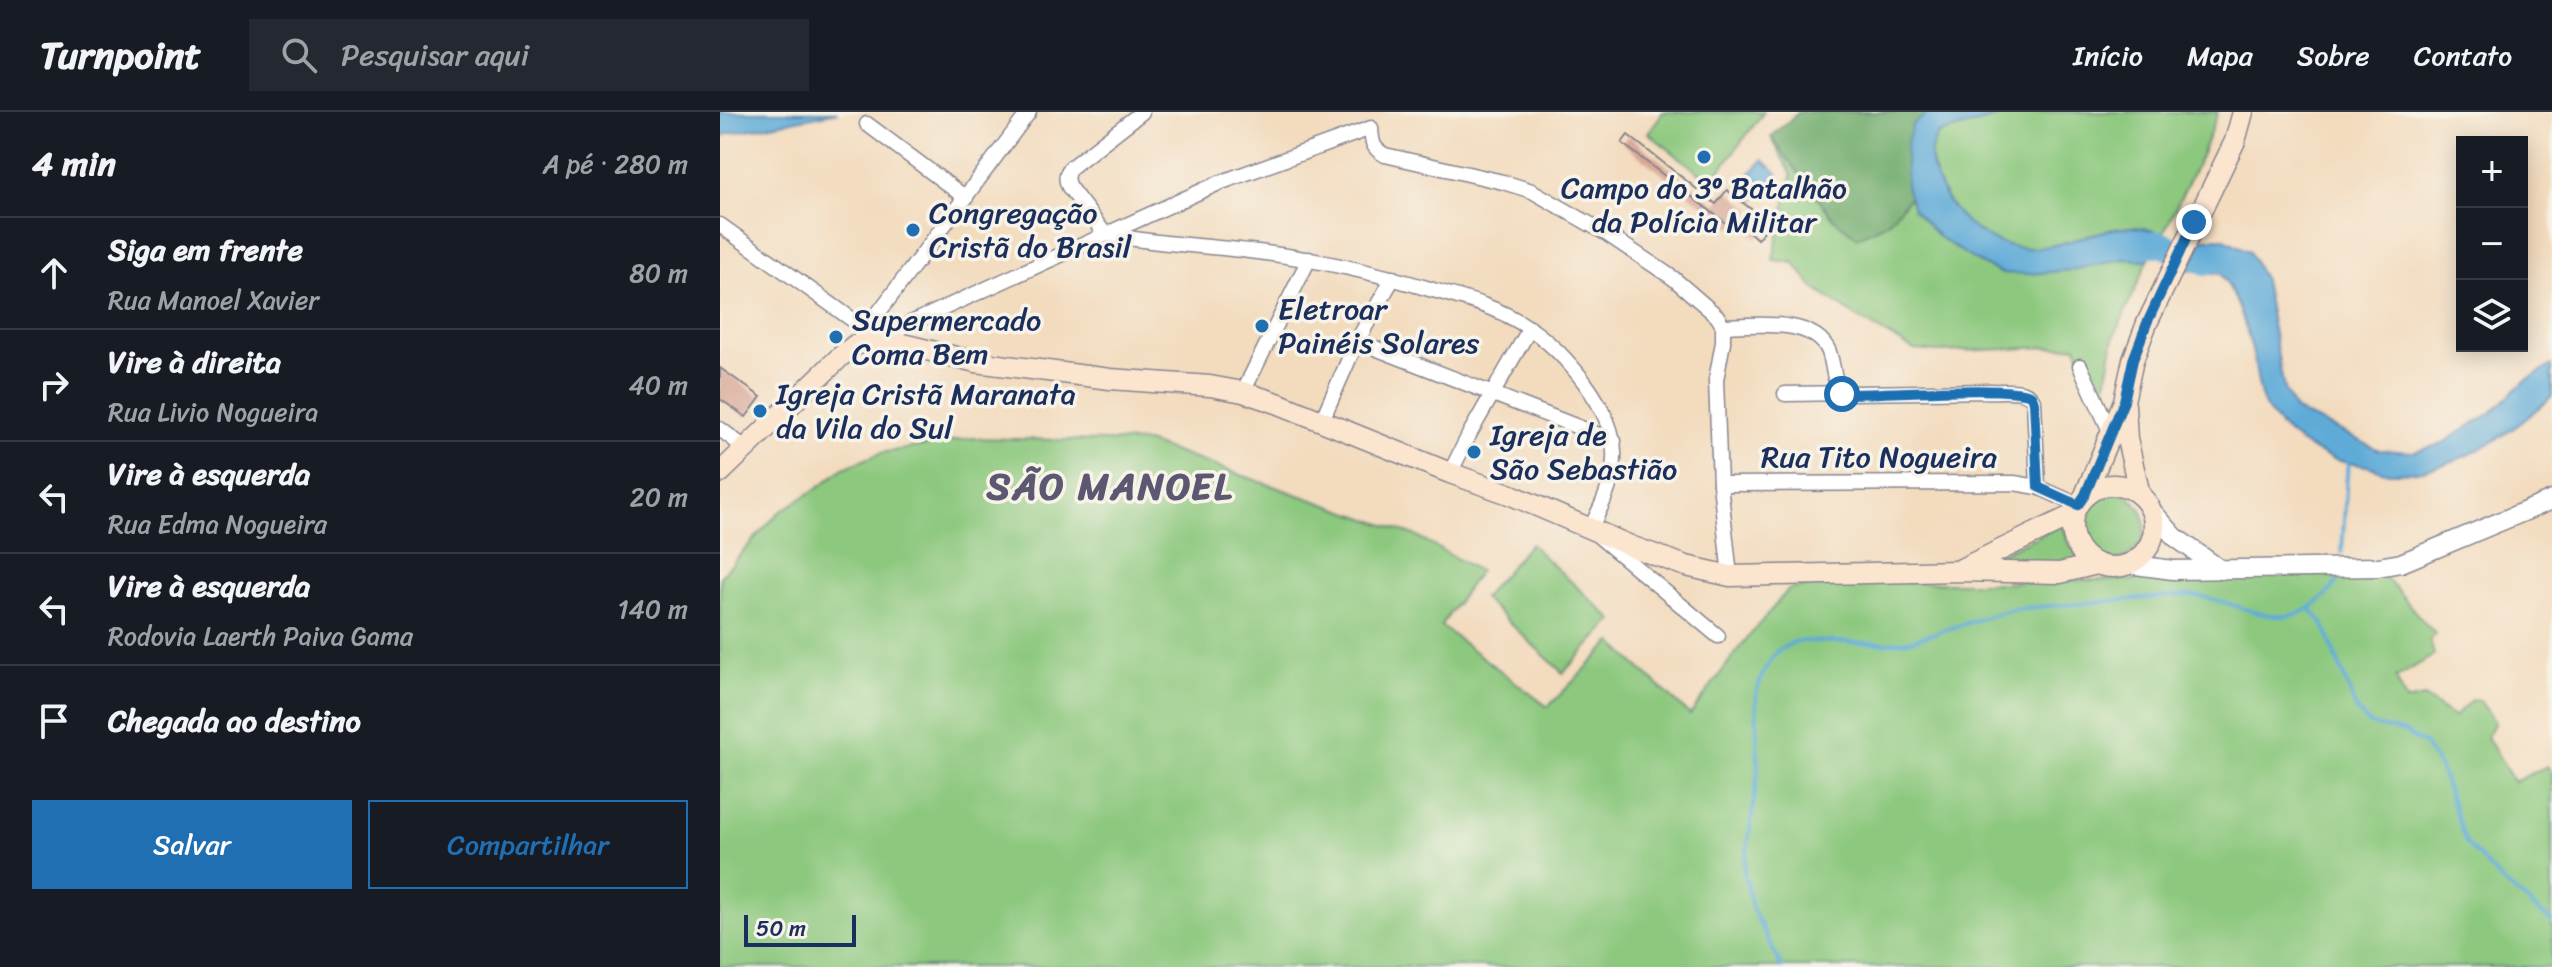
<!DOCTYPE html>
<html lang="pt">
<meta charset="utf-8">
<style>
body{margin:0;font-family:Sriracha,sans-serif;background:#242831;color:#f1f3f6}
.controls{position:absolute;right:24px;top:24px;display:grid;overflow:hidden;border-radius:0px;box-shadow:0 4px 20px #0003}
.controls button{width:72px;height:72px;display:grid;place-items:center;padding:0;border:0;border-bottom:2px solid #363941;background:#171b24;color:#f1f3f6;font:40px sans-serif}
.scale{position:absolute;left:24px;bottom:20px;width:112px;box-sizing:border-box;padding-left:8px;border:4px solid #1b2f5e;border-top:0;font-size:22px;line-height:28px;white-space:nowrap;color:#1b2f5e;-webkit-text-stroke:6px #f7f3e8;paint-order:stroke}
.stop{position:absolute;width:24px;height:24px;margin:-18px;border:6px solid #1f6fb2;border-radius:50%;background:#fff}
.stop.end{background:#1f6fb2;border-color:#fff;box-shadow:0 2px 8px #0008}
.list{margin:0;padding:0;list-style:none}
h2{display:flex;justify-content:space-between;align-items:center;height:104px;margin:0;padding:0 32px;font-size:34px}
h2 small{font-size:26px;font-weight:400;color:#9ea1a6}
.list li{display:grid;grid-template-columns:52px 1fr auto;gap:24px;align-items:center;box-sizing:border-box;height:112px;padding:0 32px;border-top:2px solid #363941}
.list b{display:block;font-size:30px;white-space:nowrap}
.list p{margin:0;font-size:26px;white-space:nowrap;color:#9ea1a6}
.list em{font-size:26px;font-style:normal;color:#9ea1a6}
.actions{display:flex;gap:16px;padding:24px 32px}
.actions a{flex:1;padding:18px 0;border:2px solid #1f6fb2;border-radius:0px;text-align:center;font-size:28px;color:#1f6fb2}
.actions .main{background:#1f6fb2;color:#fff}
.icon{flex:none;width:44px;height:44px;fill:none;stroke:currentColor;stroke-width:2;stroke-linecap:round;stroke-linejoin:round}
.map{position:relative;flex:none;width:1832px;height:855px;overflow:hidden}
header{display:flex;align-items:center;gap:48px;box-sizing:border-box;height:112px;padding:0 40px;background:#171b24;border-bottom:2px solid #363941}
header strong{font-size:38px}
nav{display:flex;gap:44px;margin-inline-start:auto;font-size:28px}
.search{width:560px;height:72px;background:#242831;display:flex;align-items:center;gap:20px;box-sizing:border-box;padding:0 28px;border-radius:0px;color:#9ea1a6;font-size:30px}
main{display:flex}
aside{flex:1;background:#171b24}
.map>svg:first-child{display:block}
.green{fill:#8cc87e;stroke:#547c6e;stroke-width:2}
.forest{fill:#71ac6d;stroke:#466e66;stroke-width:2}
.water{fill:#5fabd8;stroke:#3d6d9b;stroke-width:2}
.lines{fill:none;stroke-linecap:round;stroke-linejoin:round}
.stream{stroke:#5fabd8;stroke-width:4}
.river{stroke:#5fabd8;stroke-width:26}
.building{fill:#d7a594}
.minor-casing{stroke:#87858e;stroke-width:17}
.tertiary-casing{stroke:#87858e;stroke-width:21}
.secondary-casing{stroke:#87858e;stroke-width:23}
.minor{stroke:#fff;stroke-width:14}
.tertiary{stroke:#fff;stroke-width:18}
.secondary{stroke:#fbe5cf;stroke-width:20}
.route{stroke:#1f6fb2;stroke-width:10}
.poi-dot{fill:#1f6fb2;stroke:#f7f3e8;stroke-width:3}
.labels{text-anchor:middle;dominant-baseline:central;stroke-width:7;stroke-linejoin:round;paint-order:stroke}
.poi-label{font-size:30px;fill:#1b2f5e;stroke:#f7f3e8;text-anchor:start}
.street-label{font-size:30px;fill:#1b2f5e;stroke:#f7f3e8}
.district-label{font-size:38px;font-weight:bold;letter-spacing:2px;fill:#5d5871;stroke:#f7f3e8}
</style>
<header>
<strong>Turnpoint</strong>
<div class="search"><svg class="icon" aria-label="search" viewBox="0 0 24 24"><circle cx="10" cy="10" r="6"/><path d="M15 15l6 6"/></svg>Pesquisar aqui</div>
<nav><a>Início</a><a>Mapa</a><a>Sobre</a><a>Contato</a></nav>
</header>
<main>
<aside>
<h2>4 min<small>A pé · 280 m</small></h2>
<ul class="list">
<li><svg class="icon" aria-label="ahead" viewBox="0 0 24 24"><path d="M12 20V5M6 11l6-6 6 6"/></svg><div><b>Siga em frente</b><p>Rua Manoel Xavier</p></div><em>80 m</em></li>
<li><svg class="icon" aria-label="right" viewBox="0 0 24 24"><path d="M7 20v-9h11M14 6l5 5-5 5"/></svg><div><b>Vire à direita</b><p>Rua Livio Nogueira</p></div><em>40 m</em></li>
<li><svg class="icon" aria-label="left" viewBox="0 0 24 24"><path d="M17 20v-9H6M10 6l-5 5 5 5"/></svg><div><b>Vire à esquerda</b><p>Rua Edma Nogueira</p></div><em>20 m</em></li>
<li><svg class="icon" aria-label="left" viewBox="0 0 24 24"><path d="M17 20v-9H6M10 6l-5 5 5 5"/></svg><div><b>Vire à esquerda</b><p>Rodovia Laerth Paiva Gama</p></div><em>140 m</em></li>
<li><svg class="icon" aria-label="arrive" viewBox="0 0 24 24"><path d="M6 21V4h12l-3 4 3 4H6"/></svg><div><b>Chegada ao destino</b></div></li>
</ul>
<div class="actions"><a class="main">Salvar</a><a>Compartilhar</a></div>
</aside>
<div class="map">
<svg width="1832" height="855" viewBox="0 0 1832 855">
<rect width="100%" height="100%" fill="#f7f3e8"/>
<filter id="ink" filterUnits="userSpaceOnUse"><feTurbulence type="fractalNoise" baseFrequency=".0125" numOctaves="2"/><feDisplacementMap in="SourceGraphic" scale="16" xChannelSelector="R" yChannelSelector="G"/><feConvolveMatrix kernelMatrix="1 2 1 2 8 2 1 2 1" color-interpolation-filters="sRGB"/></filter>
<filter id="wash" filterUnits="userSpaceOnUse"><feTurbulence type="fractalNoise" baseFrequency=".006" numOctaves="4" result="noise"/><feDisplacementMap in="SourceGraphic" scale="32" xChannelSelector="R" yChannelSelector="G"/><feGaussianBlur stdDeviation="1.8" result="paint"/><feColorMatrix in="noise" values="0 0 0 0 0 0 0 0 0 0 0 0 0 0 0 0 0 1.4 0 .05"/><feComposite in="paint" operator="in"/></filter>
<g filter="url(#wash)">
<rect width="100%" height="100%" fill="#f3dbbe"/>
<!-- green -->
<g class="green">
<polygon points="943,0 1044,0 991,70 928,21"/>
<path d="M1297 0H1498L1481 44 1443 122C1434 119 1423 115 1413 115 1358 117 1320 156 1264 123 1246 112 1231 98 1222 79 1212 56 1204 44 1218 22Z"/>
<polygon points="1051,25 1114,107 1166,112 1190,85 1193,97 1219,125 1256,149 1281,161 1352,158 1402,147 1428,148 1394,225 1384,284 1381,288 1375,284 1356,234 1218,240 1194,238 1135,204 1094,176 1074,151 1053,148 1072,63"/>
<path d="M251 326 426 330 694 423 759 459 721 514 828 595 892 530 970 603 1019 536 1068 478 1121 466 1226 471H1291L1317 468H1446L1658 460C1680 475 1694 504 1716 522L1710 528 1714 543 1676 566 1686 589 1704 585 1734 605 1751 588 1760 589 1775 610 1767 625 1794 670 1827 654 1832 661V855H0V465L58 401 98 376 123 356 161 341Z"/>
<circle cx="1391" cy="414" r="34"/>
<polygon points="1343,412 1348,430 1365,451 1253,455"/>
<polygon points="810,432 893,508 843,561 763,486"/>
</g>
<!-- forest -->
<polygon class="forest" points="1079,0 1210,0 1192,13 1186,73 1190,85 1166,112 1137,125 1114,107 1051,25"/>
<!-- water -->
<g class="water">
<polygon points="0,0 118,0 6,22 0,27"/>
<path d="M1210 0H1297L1218 22C1204 44 1212 56 1222 79 1231 98 1246 112 1264 123 1320 156 1358 117 1413 115 1423 115 1434 119 1443 122L1428 148 1402 147 1352 158 1310 162 1281 161 1256 149 1219 125 1193 97 1186 73V35L1192 13Z"/>
<polygon points="1043,48 1058,62 1034,87 1019,73"/>
<path d="M1502 126 1529 139 1544 168 1564 277 1575 298 1659 338 1693 340 1721 332 1771 301 1805 269 1832 253V284C1791 324 1730 362 1670 361 1662 360 1655 356 1647 354 1635 352 1623 351 1611 346 1585 336 1560 319 1545 294 1538 282 1537 261 1534 247 1528 220 1517 185 1501 162L1461 157 1478 127Z"/>
</g>
<g class="lines">
<!-- stream -->
<g class="stream">
<polyline points="1622,440 1628,347"/>
<polyline points="1590,496 1604,513 1637,599 1649,611 1659,615 1683,619 1705,633 1720,656 1746,731 1781,768 1832,810"/>
<path d="M1062 855 1032 796 1024 760 1038 660 1036 581 1044 559 1057 539 1076 529 1165 531 1189 529 1292 497 1468 483C1528 487 1567 536 1617 470"/>
</g>
<!-- river -->
<polyline class="river" points="1404,132 1440,132 1486,150"/>
</g>
<g id="blocks">
<!-- building -->
<g class="building">
<polygon points="908,23 996,92 1007,78 1031,97 1015,118 902,31"/>
<polygon points="1041,101 1052,110 1037,127 1027,118"/>
<polygon points="0,256 41,285 26,305 0,287"/>
</g>
</g>
</g>
<g filter="url(#ink)">
<use href="#blocks" fill-opacity="0" stroke="#87858e" stroke-width="2"/>
<g class="lines">
<defs>
<g id="minor">
<path d="M422 0 350 56C346 63 345 67 349 75L385 122C432 132 481 133 529 139 592 146 653 160 713 178 746 187 780 196 809 216 830 230 850 251 865 271 905 327 901 358 870 417L998 524"/>
<polyline points="147,12 246,86"/>
<path d="M0 113 158 226 499 71 651 16C652 30 652 36 665 43L783 70 812 79 887 122 953 166 997 204 1003 214V230L996 268 1000 372 1010 464"/>
<path d="M1003 214C1032 213 1095 205 1109 240 1115 257 1111 263 1122 282"/>
<polyline points="141,224 309,0"/>
<polyline points="637,229 894,329"/>
<polyline points="1360,254 1391,321"/>
<polyline points="523,280 589,147"/>
<path d="M1065 282 1271 279C1286 280 1308 275 1314 290L1318 375"/>
<polyline points="602,308 637,229 673,166"/>
<polyline points="0,317 25,336"/>
<polyline points="730,361 750,321 810,216"/>
<polyline points="1000,372 1294,371 1318,375 1358,393"/>
</g>
<g id="tertiary">
<polyline points="1431,398 1455,425 1501,458"/>
<polyline points="1408,452 1453,458 1658,455 1681,451 1832,388"/>
</g>
<g id="secondary">
<polyline points="1405,293 1407,327 1420,383"/>
<polyline points="0,361 120,245 135,233 158,226 256,250 390,267 490,274 523,280 557,291 730,361 789,382 913,435 966,454 1010,464 1238,459 1340,461 1377,452"/>
<circle cx="1393" cy="414" r="41"/>
<polyline points="1365,383 1404,289 1413,248 1427,211 1515,29 1523,0"/>
<polyline points="1241,457 1353,403"/>
</g>
</defs>
<!-- minor casing -->
<use href="#minor" class="minor-casing"/>
<!-- tertiary casing -->
<use href="#tertiary" class="tertiary-casing"/>
<!-- secondary casing -->
<use href="#secondary" class="secondary-casing"/>
<!-- minor -->
<use href="#minor" class="minor"/>
<!-- tertiary -->
<use href="#tertiary" class="tertiary"/>
<!-- secondary -->
<use href="#secondary" class="secondary"/>
</g>
</g>
<g class="lines" filter="url(#ink)">
<!-- route -->
<path class="route" d="M1122 282C1156 283 1292 272 1312 284L1314 290 1318 375 1358 393 1365 383 1404 289 1413 248 1427 211 1474 110"/>
</g>
<!-- markers -->
<g class="poi-dot">
<circle cx="984" cy="45" r="8"/>
<circle cx="193" cy="118" r="8"/>
<circle cx="542" cy="214" r="8"/>
<circle cx="116" cy="225" r="8"/>
<circle cx="40" cy="299" r="8"/>
<circle cx="754" cy="340" r="8"/>
</g>
<g class="labels">
<!-- poi labels -->
<g class="poi-label">
<text x="984" y="76" text-anchor="middle">Campo do 3º Batalhão<tspan x="984" dy="34">da Polícia Militar</tspan></text>
<text x="209" y="101">Congregação<tspan x="209" dy="34">Cristã do Brasil</tspan></text>
<text x="558" y="197">Eletroar<tspan x="558" dy="34">Painéis Solares</tspan></text>
<text x="132" y="208">Supermercado<tspan x="132" dy="34">Coma Bem</tspan></text>
<text x="56" y="282">Igreja Cristã Maranata<tspan x="56" dy="34">da Vila do Sul</tspan></text>
<text x="770" y="323">Igreja de<tspan x="770" dy="34">São Sebastião</tspan></text>
</g>
<!-- street labels -->
<g class="street-label">
<text x="1159" y="345">Rua Tito Nogueira</text>
</g>
<!-- district labels -->
<g class="district-label">
<text x="390" y="374">SÃO MANOEL</text>
</g>
</g>
</svg>
<div class="controls">
<button>+</button>
<button>−</button>
<button><svg class="icon" aria-label="layers" viewBox="0 0 24 24"><path d="M12 4l9 5-9 5-9-5zM3 14l9 5 9-5"/></svg></button>
</div>
<div class="scale">50 m</div>
<div class="stop" style="left:1122px;top:282px"></div>
<div class="stop end" style="left:1474px;top:110px"></div>
</div>
</main>
